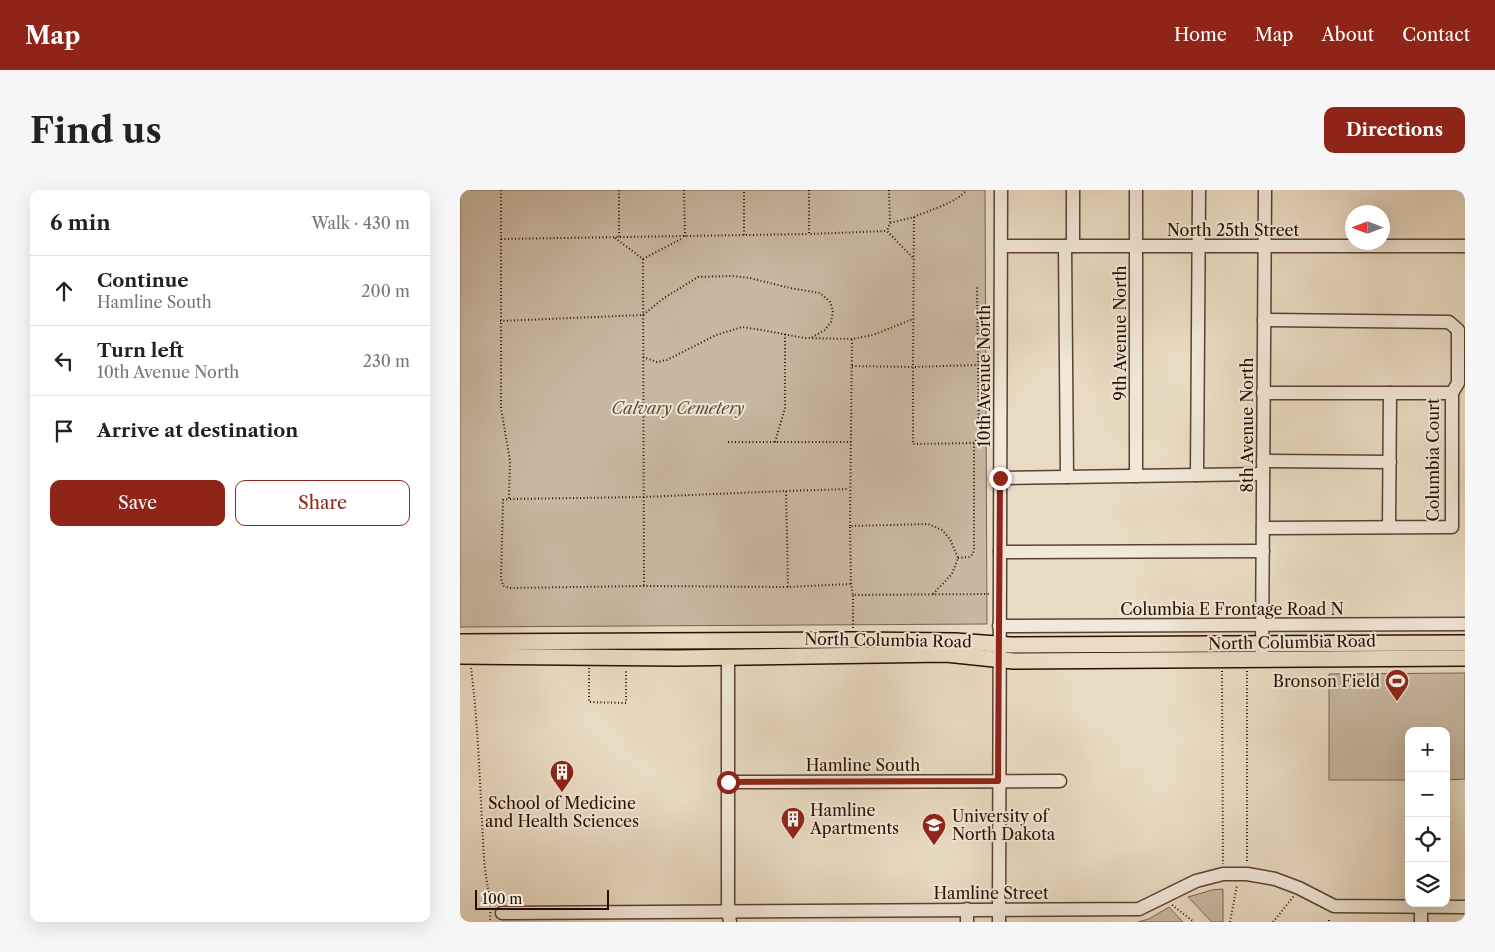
<!DOCTYPE html>
<meta charset="utf-8">
<style>
body{margin:0;font-family:"Libre Caslon Text",serif;background:#f6f6f6;color:#222}
.controls{position:absolute;right:15px;bottom:15px;display:grid;overflow:hidden;border-radius:10px;box-shadow:0 5px 20px #0002}
.controls button{width:45px;height:45px;display:grid;place-items:center;padding:0;border:0;border-bottom:1px solid #e0e0e0;background:#fff;color:#222;font:25px sans-serif}
.compass{position:absolute;left:885px;top:15px;width:45px;height:45px;border-radius:50%;background:#fff;box-shadow:0 5px 20px #0002;rotate:270deg}
.scale{position:absolute;left:15px;bottom:12px;width:134px;box-sizing:border-box;padding-left:5px;border:2px solid #290e00;border-top:0;font-size:14px;line-height:18px;white-space:nowrap;color:#290e00;-webkit-text-stroke:4px #f1e8d8;paint-order:stroke}
.stop{position:absolute;width:15px;height:15px;margin:-11px;border:4px solid #8f2418;border-radius:50%;background:#fff}
.stop.end{background:#8f2418;border-color:#fff;box-shadow:0 1px 5px #0008}
.list{margin:0;padding:0;list-style:none}
h2{display:flex;justify-content:space-between;align-items:center;height:65px;margin:0;padding:0 20px;font-size:21px}
h2 small{font-size:16px;font-weight:400;color:#767676}
.list li{display:grid;grid-template-columns:32px 1fr auto;gap:15px;align-items:center;box-sizing:border-box;height:70px;padding:0 20px;border-top:1px solid #e0e0e0}
.list b{display:block;font-size:19px;white-space:nowrap}
.list p{margin:0;font-size:16px;white-space:nowrap;color:#767676}
.list em{font-size:16px;font-style:normal;color:#767676}
.actions{display:flex;gap:10px;padding:15px 20px}
.actions a{flex:1;padding:11px 0;border:1px solid #8f2418;border-radius:10px;text-align:center;font-size:18px;color:#8f2418}
.actions .main{background:#8f2418;color:#fff}
.icon{flex:none;width:28px;height:28px;fill:none;stroke:currentColor;stroke-width:2;stroke-linecap:round;stroke-linejoin:round}
.map{position:relative;flex:none;width:1005px;height:732px;overflow:hidden;border-radius:10px}
header{display:flex;align-items:center;gap:30px;box-sizing:border-box;height:70px;padding:0 25px;background:#8f2418;color:#fff}
header strong{font-size:24px}
nav{display:flex;gap:28px;margin-inline-start:auto;font-size:18px}
.intro{display:flex;align-items:center;justify-content:space-between;box-sizing:border-box;height:120px;padding:0 30px}
h1{margin:0;font-size:35px}
.button{padding:12px 22px;border-radius:10px;background:#8f2418;color:#fff;font-size:18px;font-weight:700}
main{display:flex;gap:30px;padding:0 30px}
aside{flex:1;background:#fff;border-radius:10px;box-shadow:0 5px 20px #0002}
.map>svg:first-child{display:block}
.green{fill:#c8b8a2;stroke:#786351}
.lines{fill:none;stroke-linecap:round;stroke-linejoin:round}
.minor-casing{stroke:#594131;stroke-width:15}
.major-casing{stroke:#290e00;stroke-width:18}
.path{stroke:#290e00;stroke-width:2;stroke-dasharray:1 2.5;stroke-linecap:butt}
.minor{stroke:#f1e8d8;stroke-width:12}
.major{stroke:#e9dbc3;stroke-width:15}
.route{stroke:#8f2418;stroke-width:6}
.labels{text-anchor:middle;dominant-baseline:central;stroke-width:4;stroke-linejoin:round;paint-order:stroke}
.street-label{font-size:16px;fill:#290e00;stroke:#f1e8d8}
.park-label{font-size:16px;font-style:italic;fill:#614a39;stroke:#f1e8d8}
.poi-label{font-size:16px;fill:#290e00;stroke:#f1e8d8;text-anchor:start}
</style>
<header>
<strong>Map</strong>
<nav><a>Home</a><a>Map</a><a>About</a><a>Contact</a></nav>
</header>
<div class="intro"><h1>Find us</h1><a class="button">Directions</a></div>
<main>
<aside>
<h2>6 min<small>Walk · 430 m</small></h2>
<ul class="list">
<li><svg class="icon" aria-label="ahead" viewBox="0 0 24 24"><path d="M12 20V5M6 11l6-6 6 6"/></svg><div><b>Continue</b><p>Hamline South</p></div><em>200 m</em></li>
<li><svg class="icon" aria-label="left" viewBox="0 0 24 24"><path d="M17 20v-9H6M10 6l-5 5 5 5"/></svg><div><b>Turn left</b><p>10th Avenue North</p></div><em>230 m</em></li>
<li><svg class="icon" aria-label="arrive" viewBox="0 0 24 24"><path d="M6 21V4h12l-3 4 3 4H6"/></svg><div><b>Arrive at destination</b></div></li>
</ul>
<div class="actions"><a class="main">Save</a><a>Share</a></div>
</aside>
<div class="map">
<svg width="1005" height="732" viewBox="0 0 1005 732">
<rect width="100%" height="100%" fill="#e9dbc3"/>
<filter id="stains"><feTurbulence type="fractalNoise" baseFrequency=".004" numOctaves="4"/><feColorMatrix values="0 0 0 0 .2 0 0 0 0 .09 0 0 0 0 .02 0 0 0 .5 -.17"/></filter>
<radialGradient id="worn" r=".72"><stop offset=".6" stop-color="#630" stop-opacity="0"/><stop offset="1" stop-color="#630" stop-opacity=".3"/></radialGradient>
<!-- green -->
<g class="green">
<polygon points="0,0 525,0 527,434 0,437"/>
<polygon points="1005,483 1005,589 986,590 986,541 949,541 949,590 869,590 869,484"/>
<polygon points="763,699 763,732 752,732 728,707 752,700"/>
<polygon points="709,717 723,732 678,732 689,729"/>
</g>
<g class="lines">
<defs>
<g id="minor">
<polyline points="613,0 613,56"/>
<polyline points="541,56 1005,56"/>
<polyline points="605,56 607,287"/>
<polyline points="804,130 989,132 998,140 998,193 992,203"/>
<polyline points="803,271 930,272"/>
<polyline points="737,285 739,0"/>
<polyline points="676,286 676,0"/>
<polyline points="540,288 803,284"/>
<polyline points="929,337 930,203"/>
<polyline points="803,338 992,337 992,203 803,203"/>
<polyline points="540,362 803,361"/>
<polyline points="539,436 1005,434"/>
<polyline points="802,462 805,0"/>
<polyline points="268,473 268,721 270,732"/>
<polyline points="268,592 600,591"/>
<polyline points="507,719 507,732"/>
<polyline points="42,723 679,719 736,691 763,684 787,684 815,689 839,698 874,716 1005,717"/>
<polyline points="539,732 541,0"/>
<polyline points="961,732 961,717"/>
</g>
<g id="major">
<polyline points="0,452 393,450 495,451 550,455 1005,453"/>
<polyline points="0,466 217,468 486,464 553,471 1005,468"/>
</g>
</defs>
<!-- minor casing -->
<use href="#minor" class="minor-casing"/>
<!-- major casing -->
<use href="#major" class="major-casing"/>
<!-- path -->
<g class="path">
<polyline points="41,0 41,218 50,271 49,309 43,310 41,388 43,396 50,398 184,396 328,397 391,394"/>
<polyline points="159,0 159,47"/>
<polyline points="224,0 225,47"/>
<polyline points="349,0 349,44 427,41"/>
<polyline points="429,0 430,33"/>
<path d="M454 27C467 21 499 12 506 0"/>
<polyline points="284,45 284,0"/>
<polyline points="155,48 183,69 223,48"/>
<polyline points="41,49 349,44"/>
<polyline points="183,69 184,396"/>
<polyline points="40,131 183,125 204,108 238,87 272,86 290,88 330,98 360,103 370,112 373,121 371,132 365,140 351,148"/>
<polyline points="183,167 197,172 207,170 256,145 282,137 302,140 344,148 392,149 413,145 453,129"/>
<polyline points="392,176 453,177 454,27 430,33 427,41 454,69"/>
<polyline points="268,252 391,252"/>
<polyline points="315,252 325,218 325,144"/>
<polyline points="514,253 453,254 453,177 518,175"/>
<polyline points="326,301 389,299"/>
<polyline points="50,309 183,307 326,301 328,397"/>
<polyline points="390,336 392,149"/>
<polyline points="498,368 509,367 513,364 514,359 514,253 519,247 517,96"/>
<polyline points="473,404 492,384 498,368 490,349 482,340 468,334 390,336 391,394 393,405 530,404"/>
<polyline points="393,438 393,405"/>
<path d="M11 478C19 541 20 604 24 668 25 689 32 710 30 732"/>
<polyline points="129,478 129,512 166,513 166,479"/>
<polyline points="762,481 763,674"/>
<polyline points="787,481 787,673"/>
<polyline points="712,715 734,732"/>
<polyline points="869,730 869,732"/>
<polyline points="770,732 777,695"/>
<polyline points="813,732 834,706"/>
</g>
<!-- minor -->
<use href="#minor" class="minor"/>
<!-- major -->
<use href="#major" class="major"/>
</g>
<g class="lines">
<!-- route -->
<polyline class="route" points="268,592 538,591 540,288"/>
</g>
<!-- icons -->
<defs>
<symbol id="stadium-pin" viewBox="-11 -11 22 30"><path d="M0 17L-7.5 6A9.5 9.5 0 1 1 7.5 6Z" fill="#8f2418" stroke="#f1e8d8"/><path d="M0-5a6.5 5 0 1 0 0 10a6.5 5 0 1 0 0-10ZM-3.5-1.8h7v3.6h-7Z" fill="#fff"/></symbol>
<symbol id="building-pin" viewBox="-11 -11 22 30"><path d="M0 17L-7.5 6A9.5 9.5 0 1 1 7.5 6Z" fill="#8f2418" stroke="#f1e8d8"/><path d="M-4-6H4V6H1V3H-1V6H-4ZM-2.5-4.3h1.7v1.8h-1.7ZM.8-4.3h1.7v1.8H.8ZM-2.5-1h1.7V.8h-1.7ZM.8-1h1.7V.8H.8Z" fill="#fff"/></symbol>
<symbol id="university-pin" viewBox="-11 -11 22 30"><path d="M0 17L-7.5 6A9.5 9.5 0 1 1 7.5 6Z" fill="#8f2418" stroke="#f1e8d8"/><path d="M0-5L7-2L0 1L-7-2ZM-4 1L0 2.5L4 1V4Q0 6-4 4Z" fill="#fff"/></symbol>
</defs>
<g fill-rule="evenodd">
<use href="#stadium-pin" x="923" y="477" width="28" height="38"/>
<use href="#building-pin" x="88" y="568" width="28" height="38"/>
<use href="#building-pin" x="319" y="615" width="28" height="38"/>
<use href="#university-pin" x="460" y="621" width="28" height="38"/>
</g>
<g class="labels">
<!-- street labels -->
<g class="street-label">
<text x="773" y="40">North 25th Street</text>
<text transform="translate(660 143) rotate(-90)">9th Avenue North</text>
<text transform="translate(524 186) rotate(-90)">10th Avenue North</text>
<text transform="translate(787 235) rotate(-90)">8th Avenue North</text>
<text transform="translate(973 270) rotate(-90)">Columbia Court</text>
<text x="772" y="419">Columbia E Frontage Road N</text>
<text transform="translate(428 450) rotate(1)">North Columbia Road</text>
<text transform="translate(832 452) rotate(-1)">North Columbia Road</text>
<text x="403" y="575">Hamline South</text>
<text x="531" y="703">Hamline Street</text>
</g>
<!-- park labels -->
<g class="park-label">
<text x="218" y="218">Calvary Cemetery</text>
</g>
<!-- poi labels -->
<g class="poi-label">
<text x="920" y="491" text-anchor="end">Bronson Field</text>
<text x="102" y="613" text-anchor="middle">School of Medicine<tspan x="102" dy="18">and Health Sciences</tspan></text>
<text x="350" y="620">Hamline<tspan x="350" dy="18">Apartments</tspan></text>
<text x="492" y="626">University of<tspan x="492" dy="18">North Dakota</tspan></text>
</g>
</g>
<rect width="100%" height="100%" filter="url(#stains)"/>
<rect width="100%" height="100%" fill="url(#worn)"/>
</svg>
<div class="controls">
<button>+</button>
<button>−</button>
<button><svg class="icon" aria-label="locate" viewBox="0 0 24 24"><circle cx="12" cy="12" r="6"/><path d="M12 2v4M12 18v4M2 12h4M18 12h4"/></svg></button>
<button><svg class="icon" aria-label="layers" viewBox="0 0 24 24"><path d="M12 4l9 5-9 5-9-5zM3 14l9 5 9-5"/></svg></button>
</div>
<svg class="compass" viewBox="-18 -18 36 36"><path d="M0-13l5 13h-10z" fill="#e53935"/><path d="M0 13l5-13h-10z" fill="#767676"/></svg>
<div class="scale">100 m</div>
<div class="stop" style="left:268px;top:592px"></div>
<div class="stop end" style="left:540px;top:288px"></div>
</div>
</main>
